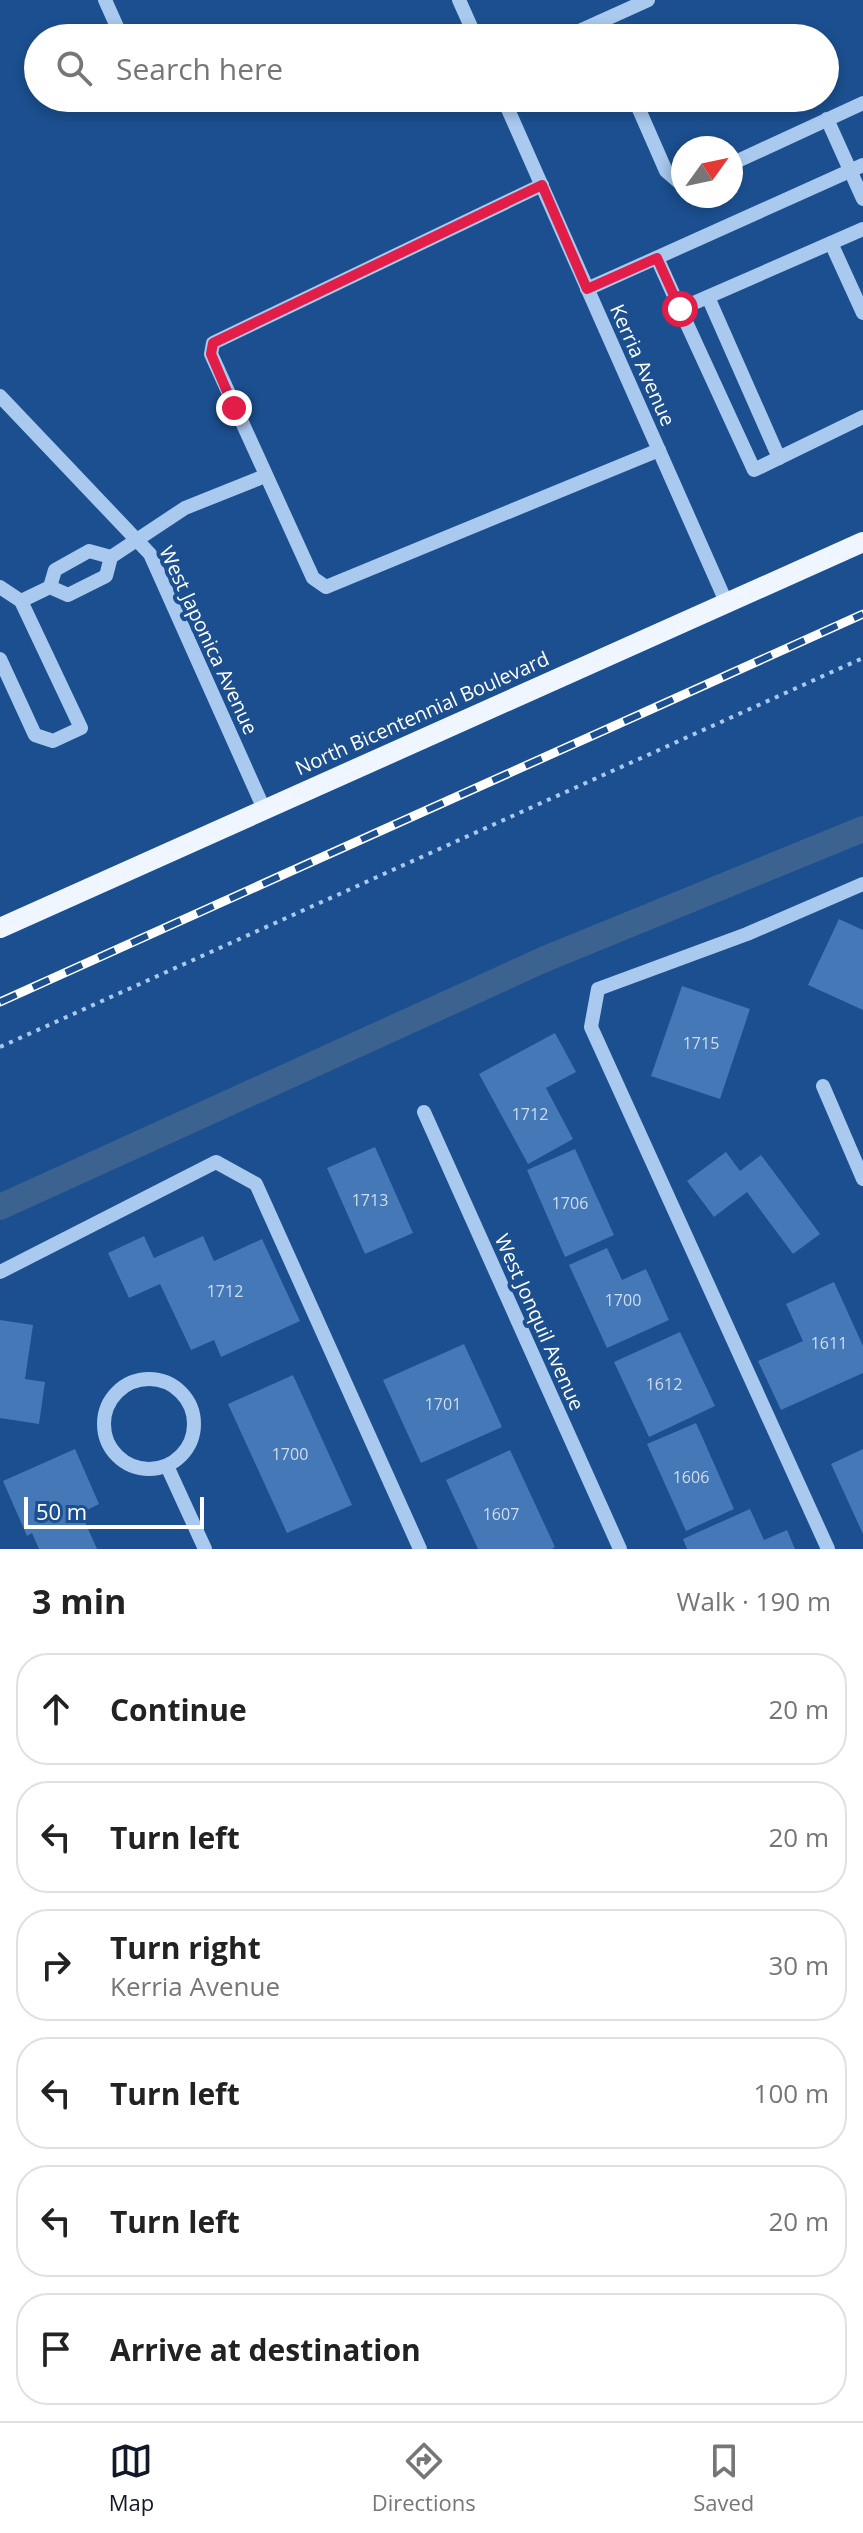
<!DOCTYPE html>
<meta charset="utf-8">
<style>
body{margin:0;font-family:"Open Sans",sans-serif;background:#f6f6f6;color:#222}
.compass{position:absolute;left:671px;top:136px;width:72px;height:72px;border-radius:50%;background:#fff;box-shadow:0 4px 12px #0003;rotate:57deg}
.scale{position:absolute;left:24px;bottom:20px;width:180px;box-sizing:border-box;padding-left:8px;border:4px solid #fff;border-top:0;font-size:22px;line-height:28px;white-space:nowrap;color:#fff;-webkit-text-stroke:6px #1b4f8f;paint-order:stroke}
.stop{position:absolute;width:24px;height:24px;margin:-18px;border:6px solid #e11d48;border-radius:50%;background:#fff}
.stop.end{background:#e11d48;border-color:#fff;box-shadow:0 2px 8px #0008}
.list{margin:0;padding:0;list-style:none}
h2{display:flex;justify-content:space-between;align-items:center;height:104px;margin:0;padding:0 32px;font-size:34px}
h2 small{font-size:26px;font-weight:400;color:#767676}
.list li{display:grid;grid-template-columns:52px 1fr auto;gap:24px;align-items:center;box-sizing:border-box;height:112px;margin:0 16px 16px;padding:0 16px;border:2px solid #e0e0e0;border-radius:32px}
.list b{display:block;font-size:30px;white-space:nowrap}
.list p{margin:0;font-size:26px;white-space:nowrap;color:#767676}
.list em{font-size:26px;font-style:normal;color:#767676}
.icon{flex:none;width:44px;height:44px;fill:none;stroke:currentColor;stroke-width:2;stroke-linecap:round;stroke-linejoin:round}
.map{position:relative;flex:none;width:863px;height:1549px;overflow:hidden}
.search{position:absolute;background:#fff;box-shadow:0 4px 12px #0003;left:24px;right:24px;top:24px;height:88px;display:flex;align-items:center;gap:20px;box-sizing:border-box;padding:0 28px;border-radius:44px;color:#767676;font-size:30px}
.sheet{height:872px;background:#fff}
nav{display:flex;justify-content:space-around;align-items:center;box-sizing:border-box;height:112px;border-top:2px solid #e0e0e0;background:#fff;font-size:22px;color:#767676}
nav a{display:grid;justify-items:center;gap:4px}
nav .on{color:#111827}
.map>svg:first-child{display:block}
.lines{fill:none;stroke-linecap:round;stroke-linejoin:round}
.canal{stroke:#3c6290;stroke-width:26}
.building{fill:#4478b7}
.path{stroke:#a9c9ee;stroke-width:4;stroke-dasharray:4 6;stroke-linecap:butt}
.minor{stroke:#a9c9ee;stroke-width:14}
.major{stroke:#f0f6ff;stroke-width:20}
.rail-casing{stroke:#fff;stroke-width:9}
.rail{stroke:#1b4f8f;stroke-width:6;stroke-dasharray:18;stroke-linecap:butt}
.route{stroke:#e11d48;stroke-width:10}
.labels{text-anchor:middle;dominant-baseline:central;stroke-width:8;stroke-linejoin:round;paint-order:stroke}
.number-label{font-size:16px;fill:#d0dded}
.street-label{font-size:20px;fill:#fff;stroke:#1b4f8f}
</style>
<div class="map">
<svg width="863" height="1549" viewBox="0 0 863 1549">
<rect width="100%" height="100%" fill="#1b4f8f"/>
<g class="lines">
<!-- canal -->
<polyline class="canal" points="0,1207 545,959 863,829"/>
</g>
<!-- building -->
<g class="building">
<polygon points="839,919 863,930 863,1010 808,985"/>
<polygon points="682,986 750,1009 720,1099 651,1076"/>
<polygon points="555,1033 576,1072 546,1088 573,1139 528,1164 479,1074"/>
<polygon points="375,1147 413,1233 365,1254 327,1168"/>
<polygon points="575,1149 614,1235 565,1257 527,1170"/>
<polygon points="726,1152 740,1171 761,1155 820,1234 793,1254 747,1192 714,1217 687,1181"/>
<polygon points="144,1236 154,1258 203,1236 214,1261 262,1239 300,1321 221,1357 214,1340 191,1350 160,1284 129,1298 108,1253"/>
<polygon points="607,1248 622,1280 646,1269 669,1320 607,1348 569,1265"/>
<polygon points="834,1282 863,1346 863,1373 781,1410 758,1361 803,1341 786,1304"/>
<polygon points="0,1320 33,1325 25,1379 45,1382 39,1424 0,1418"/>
<polygon points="680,1332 715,1406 649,1437 614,1362"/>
<polygon points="464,1344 502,1427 421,1463 383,1380"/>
<polygon points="293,1375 352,1505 287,1533 228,1404"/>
<polygon points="696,1423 734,1509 686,1531 647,1444"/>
<polygon points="75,1449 99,1504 81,1513 97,1549 39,1549 32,1533 27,1536 3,1481"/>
<polygon points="863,1449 863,1534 831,1464"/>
<polygon points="510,1450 555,1547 552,1549 478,1549 446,1480"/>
<polygon points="750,1509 764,1540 787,1530 795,1549 687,1549 683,1539"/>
</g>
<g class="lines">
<!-- path -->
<polyline class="path" points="0,1047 863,658"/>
<!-- minor -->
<g class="minor">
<polyline points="105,0 122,38"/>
<polyline points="459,0 476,38"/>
<polyline points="600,22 607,38"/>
<polyline points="564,38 648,0"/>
<polyline points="503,98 727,604"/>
<polyline points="634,98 666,171 680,183 683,182"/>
<polyline points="827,119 863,199"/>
<polyline points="731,164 863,103"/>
<polyline points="542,185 213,343 211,354 313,578 326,587 659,450"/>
<polyline points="831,243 863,313"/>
<polyline points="657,258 680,309 863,229"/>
<polyline points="587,289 863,165"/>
<polyline points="708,297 779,458"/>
<polyline points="680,309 754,470 863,417"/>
<polyline points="0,396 150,554 264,809"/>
<polyline points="111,557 89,551 55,570 50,587 68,595 106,576 111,557 185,508 265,476"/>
<polyline points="0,587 21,601"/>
<polyline points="0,659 35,735 53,741 81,728 21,601 50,587"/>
<polyline points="823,1086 863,1179"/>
<polyline points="424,1112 620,1549"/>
<polyline points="0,1272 216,1162 256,1184 420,1549"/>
<circle cx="149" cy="1424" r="45"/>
<polyline points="167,1466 205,1549"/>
<polyline points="828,1549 591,1027 598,989 747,934 863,884"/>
</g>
<!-- major -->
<polyline class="major" points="0,928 863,542"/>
<defs>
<polyline id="rail" points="0,1002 863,614"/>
</defs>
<!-- rail casing -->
<use href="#rail" class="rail-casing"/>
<!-- rail -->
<use href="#rail" class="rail"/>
</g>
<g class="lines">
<!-- route -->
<polyline class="route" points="234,408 211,354 213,343 542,185 587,289 657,258 680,309"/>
</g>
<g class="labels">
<!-- number labels -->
<g class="number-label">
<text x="701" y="1043">1715</text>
<text x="530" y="1114">1712</text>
<text x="370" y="1200">1713</text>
<text x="570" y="1203">1706</text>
<text x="225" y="1291">1712</text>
<text x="623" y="1300">1700</text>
<text x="829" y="1343">1611</text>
<text x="664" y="1384">1612</text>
<text x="443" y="1404">1701</text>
<text x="290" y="1454">1700</text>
<text x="691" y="1477">1606</text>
<text x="501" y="1514">1607</text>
</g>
<!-- street labels -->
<g class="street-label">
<text transform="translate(643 365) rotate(66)">Kerria Avenue</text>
<text transform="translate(209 640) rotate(65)">West Japonica Avenue</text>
<text transform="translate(422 713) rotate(-24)">North Bicentennial Boulevard</text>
<text transform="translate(540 1322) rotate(66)">West Jonquil Avenue</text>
</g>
</g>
</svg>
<svg class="compass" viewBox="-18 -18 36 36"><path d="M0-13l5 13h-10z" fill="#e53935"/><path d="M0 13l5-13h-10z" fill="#767676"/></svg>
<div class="scale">50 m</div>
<div class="stop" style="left:680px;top:309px"></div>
<div class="stop end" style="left:234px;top:408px"></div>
<div class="search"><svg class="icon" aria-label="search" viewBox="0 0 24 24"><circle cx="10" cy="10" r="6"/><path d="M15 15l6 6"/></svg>Search here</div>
</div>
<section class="sheet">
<h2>3 min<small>Walk · 190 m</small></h2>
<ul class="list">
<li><svg class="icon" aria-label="ahead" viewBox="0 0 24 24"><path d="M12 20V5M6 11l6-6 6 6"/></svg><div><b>Continue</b></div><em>20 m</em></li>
<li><svg class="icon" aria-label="left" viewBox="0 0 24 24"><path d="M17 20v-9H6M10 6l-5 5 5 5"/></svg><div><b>Turn left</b></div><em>20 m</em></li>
<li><svg class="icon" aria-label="right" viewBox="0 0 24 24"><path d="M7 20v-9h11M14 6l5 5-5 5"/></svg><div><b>Turn right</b><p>Kerria Avenue</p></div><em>30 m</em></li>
<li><svg class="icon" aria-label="left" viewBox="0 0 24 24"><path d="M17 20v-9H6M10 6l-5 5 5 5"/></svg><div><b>Turn left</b></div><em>100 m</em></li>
<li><svg class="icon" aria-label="left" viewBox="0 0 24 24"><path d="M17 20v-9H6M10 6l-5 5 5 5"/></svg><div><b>Turn left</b></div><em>20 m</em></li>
<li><svg class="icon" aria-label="arrive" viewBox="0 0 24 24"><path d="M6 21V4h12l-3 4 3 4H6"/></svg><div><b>Arrive at destination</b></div></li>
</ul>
</section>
<nav>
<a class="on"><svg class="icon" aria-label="map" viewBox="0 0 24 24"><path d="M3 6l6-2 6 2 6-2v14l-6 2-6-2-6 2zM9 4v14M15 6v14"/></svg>Map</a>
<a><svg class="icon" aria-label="directions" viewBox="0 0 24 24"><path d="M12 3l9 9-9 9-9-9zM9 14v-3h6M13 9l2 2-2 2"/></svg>Directions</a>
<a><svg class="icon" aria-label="saved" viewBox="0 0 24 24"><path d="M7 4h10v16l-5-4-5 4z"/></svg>Saved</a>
</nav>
